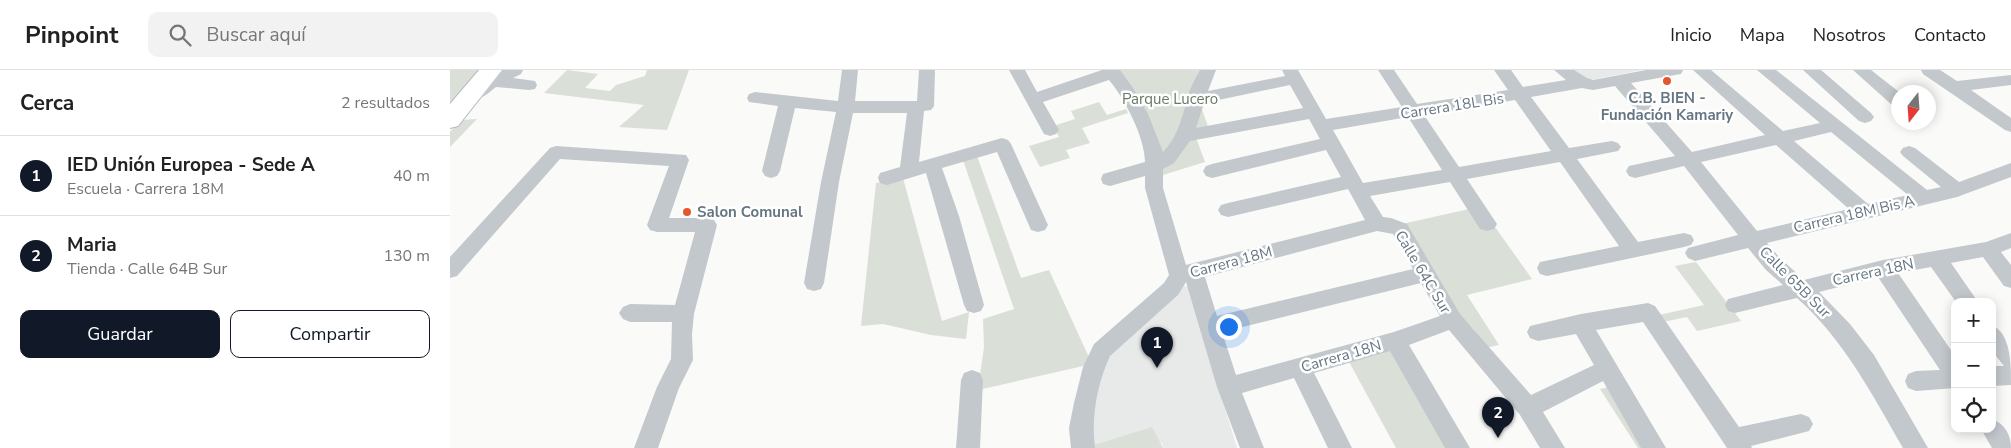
<!DOCTYPE html>
<html lang="es">
<meta charset="utf-8">
<style>
body{margin:0;font-family:"Nunito Sans",sans-serif;background:#f2f2f2;color:#222}
.controls{position:absolute;right:15px;bottom:15px;display:grid;overflow:hidden;border-radius:10px;box-shadow:0 2px 12px #0003}
.controls button{width:45px;height:45px;display:grid;place-items:center;padding:0;border:0;border-bottom:1px solid #e0e0e0;background:#fff;color:#222;font:25px sans-serif}
.compass{position:absolute;left:1441px;top:15px;width:45px;height:45px;border-radius:50%;background:#fff;box-shadow:0 2px 12px #0003;rotate:197deg}
.you{position:absolute;left:778px;top:256px;width:18px;height:18px;margin:-12px;border:4px solid #fff;border-radius:50%;background:#1a73e8;box-shadow:0 0 0 8px #1a73e833}
.badge{display:grid;place-items:center;width:32px;height:32px;border-radius:50%;background:#111827;color:#fff;font-size:16px;font-weight:700}
.pin{position:absolute;translate:-50% -41px;filter:drop-shadow(0 1px 2px #0008)}
.pin::after{content:'';position:absolute;top:26px;width:18px;height:15px;background:inherit;clip-path:polygon(0 0,100% 0,50% 100%)}
.list{margin:0;padding:0;list-style:none}
h2{display:flex;justify-content:space-between;align-items:center;height:65px;margin:0;padding:0 20px;font-size:21px}
h2 small{font-size:16px;font-weight:400;color:#767676}
.list li{display:grid;grid-template-columns:32px 1fr auto;gap:15px;align-items:center;box-sizing:border-box;height:80px;padding:0 20px;border-top:1px solid #e0e0e0}
.list b{display:block;font-size:19px;white-space:nowrap}
.list p{margin:0;font-size:16px;white-space:nowrap;color:#767676}
.list em{font-size:16px;font-style:normal;color:#767676}
.actions{display:flex;gap:10px;padding:15px 20px}
.actions a{flex:1;padding:11px 0;border:1px solid #111827;border-radius:10px;text-align:center;font-size:18px;color:#111827}
.actions .main{background:#111827;color:#fff}
.icon{flex:none;width:28px;height:28px;fill:none;stroke:currentColor;stroke-width:2;stroke-linecap:round;stroke-linejoin:round}
.map{position:relative;flex:none;width:1561px;height:378px;overflow:hidden}
header{display:flex;align-items:center;gap:30px;box-sizing:border-box;height:70px;padding:0 25px;background:#fff;border-bottom:1px solid #e0e0e0}
header strong{font-size:24px}
nav{display:flex;gap:28px;margin-inline-start:auto;font-size:18px}
.search{width:350px;height:45px;background:#f2f2f2;display:flex;align-items:center;gap:12px;box-sizing:border-box;padding:0 18px;border-radius:10px;color:#767676;font-size:19px}
main{display:flex}
aside{flex:1;background:#fff}
.map>svg:first-child{display:block}
.built{fill:#e8e9e9}
.green{fill:#dadfd7}
.lines{fill:none;stroke-linecap:round;stroke-linejoin:round}
.highway-casing{stroke:#b4b9bd;stroke-width:2}
.minor{fill:#c3c8cc;fill-rule:evenodd}
.highway{fill:#fff;fill-rule:evenodd}
.poi-dot{fill:#e4572e;stroke:#fff;stroke-width:2}
.labels{text-anchor:middle;dominant-baseline:central;stroke-width:5;stroke-linejoin:round;paint-order:stroke}
.poi-label{font-size:15px;font-weight:bold;fill:#657683;stroke:#fff}
.park-label{font-size:15px;fill:#687a64;stroke:#fff}
.street-label{font-size:15px;fill:#657683;stroke:#fff}
</style>
<header>
<strong>Pinpoint</strong>
<div class="search"><svg class="icon" aria-label="search" viewBox="0 0 24 24"><circle cx="10" cy="10" r="6"/><path d="M15 15l6 6"/></svg>Buscar aquí</div>
<nav><a>Inicio</a><a>Mapa</a><a>Nosotros</a><a>Contacto</a></nav>
</header>
<main>
<aside>
<h2>Cerca<small>2 resultados</small></h2>
<ul class="list">
<li><span class="badge">1</span><div><b>IED Unión Europea - Sede A</b><p>Escuela · Carrera 18M</p></div><em>40 m</em></li>
<li><span class="badge">2</span><div><b>Maria</b><p>Tienda · Calle 64B Sur</p></div><em>130 m</em></li>
</ul>
<div class="actions"><a class="main">Guardar</a><a>Compartir</a></div>
</aside>
<div class="map">
<svg width="1561" height="378" viewBox="0 0 1561 378">
<rect width="100%" height="100%" fill="#fafaf8"/>
<!-- built -->
<g class="built">
<polygon points="1121,0 1192,0 1141,10"/>
<polygon points="732,215 738,217 787,378 713,378 712,373 638,377 637,351 654,292 662,282 714,238"/>
</g>
<!-- green -->
<g class="green">
<polygon points="0,0 32,0 0,39"/>
<polygon points="117,0 148,4 135,18 160,21 166,15 195,6 197,0 239,0 217,60 169,57 194,35 94,23"/>
<polygon points="668,0 759,0 748,28 760,62 745,65 755,92 713,105 711,84"/>
<polygon points="649,32 657,45 676,39 678,43 632,58 640,73 616,80 620,88 590,97 579,76 609,67 603,56 625,49 621,41"/>
<polygon points="27,49 0,77 0,62 10,50"/>
<polygon points="527,86 571,208 599,200 642,294 528,320 534,277 533,249 564,239 513,90"/>
<polygon points="453,108 492,251 519,242 516,269 481,265 433,254 411,256 426,113"/>
<polygon points="1019,139 1033,160 1045,157 1082,209 1017,225 1049,275 1035,278 1023,258 1004,244 952,154"/>
<polygon points="1246,192 1291,251 1247,261 1237,247 1213,252 1209,245 1254,235 1225,196"/>
<polygon points="940,276 999,378 946,378 898,290"/>
<polygon points="1160,317 1197,378 1188,378 1150,319"/>
<polygon points="702,357 713,378 638,378 638,377"/>
</g>
<g class="lines">
<defs>
<polygon id="highway" points="29,0 52,0 8,56 0,58 0,34"/>
</defs>
<!-- highway casing -->
<use href="#highway" class="highway-casing"/>
<!-- minor -->
<g class="minor">
<path d="M52 0H73L71 4 63 8 85 11 87 15 85 19 79 20 46 17C37 24 28 33 16 30L14 26C21 14 39 6 52 0Z"/>
<polygon points="392,0 408,0 405,31 467,31 469,0 485,0 484,36 481,40 474,41 469,92 552,68 558,70 561,74 598,155 595,160 588,162 581,160 547,82 492,98 509,146 534,235 531,241 524,243 517,241 514,235 476,103 437,115 430,113 428,108 430,103 450,97 457,43 403,43 389,112 374,213 371,219 364,221 357,219 354,213 371,112 386,42 345,38 330,101 327,106 321,108 315,106 312,101 328,36 299,32 297,28 299,24 305,22 388,31"/>
<path d="M559 0H575L587 22 652 0H670L683 18 698 44 713 82C727 68 732 49 737 29 739 20 745 9 750 0H766L758 21 835 6 832 0H848L876 49 952 37 928 0H944L967 34 1058 20 1044 0H1061L1073 17 1116 10 1104 0H1124L1137 8 1143 10 1196 0H1233L1231 4 1225 5 1181 13 1242 82 1315 65 1243 0H1261L1333 61 1370 53 1307 0H1326L1477 120 1491 117 1453 86 1450 82 1453 78 1459 76 1465 78 1509 112 1561 93V107L1507 127 1317 173 1330 188 1354 210 1433 190 1536 172 1561 163V178L1551 182 1561 195V218L1554 216 1533 187 1501 193 1528 232H1506L1481 197 1448 203 1505 286V318L1466 321 1458 318 1455 311 1458 304 1466 301 1490 300 1428 207 1369 222 1400 254 1424 285 1478 378H1453C1422 324 1394 270 1347 228L1285 243 1278 241 1275 235 1278 229 1333 215 1316 200 1298 178 1245 191 1238 188 1235 183 1238 178 1288 165 1234 96 1185 108 1179 106 1176 101 1179 96 1225 86 1165 16 1143 20 1132 18 1081 27 1119 78 1162 71 1168 73 1171 77 1168 81 1127 89 1188 172 1234 163 1241 165 1244 170 1241 175 1234 177 1097 206 1090 204 1087 198 1090 192 1169 176 1110 92 1017 109 1047 154 1044 159 1037 161 1030 159 1000 112 920 126 933 147 941 148 957 154 1010 244 1081 325 1144 295 1126 264 1088 271 1080 268 1077 262 1080 256 1131 244 1198 233 1205 236 1289 357 1351 344 1359 347 1363 354 1359 361 1301 376 1302 378H1277L1193 252 1146 260 1216 378H1191L1153 311 1093 342 1115 378H1090L1070 345 999 260 959 275 1020 378H995L940 281 864 303 902 378H878L844 308 792 323 814 378H790L767 317 736 212 728 225 660 286C647 314 641 348 645 378H621L619 358 624 333 633 297 644 274 714 213 719 205 695 118V106L660 116 653 114 651 109 653 104 695 92C695 68 675 29 659 10L593 32 609 60 606 64 600 66 594 64ZM840 15 853 38 746 58 754 33ZM1065 30 1101 81 1009 97 974 45ZM958 47 992 100 913 113 883 60ZM859 49 870 69 762 94 756 96 753 101 756 106 762 108 876 80 891 107 778 133 771 135 768 140 771 145 778 147 898 119 915 150 736 195 713 118V99L724 93 740 71ZM1381 62 1458 125 1418 134 1344 71ZM1326 75 1399 139 1307 161 1251 92ZM927 161 943 164 963 199 767 246 755 207ZM971 213 990 246 944 262 786 305 772 262Z"/>
<polygon points="1353,0 1371,0 1421,43 1424,47 1421,51 1415,53 1409,51"/>
<polygon points="1403,0 1421,0 1449,22 1448,37 1442,35"/>
<polygon points="1471,0 1490,0 1507,11 1561,5 1561,15 1521,20 1561,48 1561,62 1555,60 1473,4"/>
<polygon points="106,76 236,85 239,90 219,148 257,148 264,150 267,155 244,244 242,264 243,290 229,318 208,378 184,378 207,317 221,289 222,252 180,252 173,249 169,243 173,237 180,234 225,235 245,162 207,162 200,160 197,155 219,96 110,89 7,206 0,208 0,187 100,78"/>
<path d="M1542 255C1561 264 1561 293 1561 315L1542 316V296H1554L1542 281Z"/>
<polygon points="522,300 530,303 533,310 530,378 506,378 511,310 514,303"/>
<path d="M1542 349C1555 354 1561 365 1561 378H1542L1531 359H1542Z"/>
</g>
<!-- highway -->
<use href="#highway" class="highway"/>
</g>
<!-- markers -->
<g class="poi-dot">
<circle cx="1217" cy="11" r="5"/>
<circle cx="237" cy="142" r="5"/>
</g>
<g class="labels">
<!-- poi labels -->
<g class="poi-label">
<text x="1217" y="28">C.B. BIEN -<tspan x="1217" dy="17">Fundación Kamariy</tspan></text>
<text x="247" y="142" text-anchor="start">Salon Comunal</text>
</g>
<!-- park labels -->
<g class="park-label">
<text x="720" y="29">Parque Lucero</text>
</g>
<!-- street labels -->
<g class="street-label">
<text transform="translate(1002 36) rotate(-9)">Carrera 18L Bis</text>
<text transform="translate(1404 144) rotate(-13)">Carrera 18M Bis A</text>
<text transform="translate(781 192) rotate(-15)">Carrera 18M</text>
<text transform="translate(973 202) rotate(59)">Calle 64C Sur</text>
<text transform="translate(1423 202) rotate(-12)">Carrera 18N</text>
<text transform="translate(1345 212) rotate(45)">Calle 65B Sur</text>
<text transform="translate(891 286) rotate(-16)">Carrera 18N</text>
</g>
</g>
</svg>
<div class="controls">
<button>+</button>
<button>−</button>
<button><svg class="icon" aria-label="locate" viewBox="0 0 24 24"><circle cx="12" cy="12" r="6"/><path d="M12 2v4M12 18v4M2 12h4M18 12h4"/></svg></button>
</div>
<svg class="compass" viewBox="-18 -18 36 36"><path d="M0-13l5 13h-10z" fill="#e53935"/><path d="M0 13l5-13h-10z" fill="#767676"/></svg>
<div class="you"></div>
<div class="pin badge" style="left:707px;top:298px">1</div>
<div class="pin badge" style="left:1048px;top:368px">2</div>
</div>
</main>
